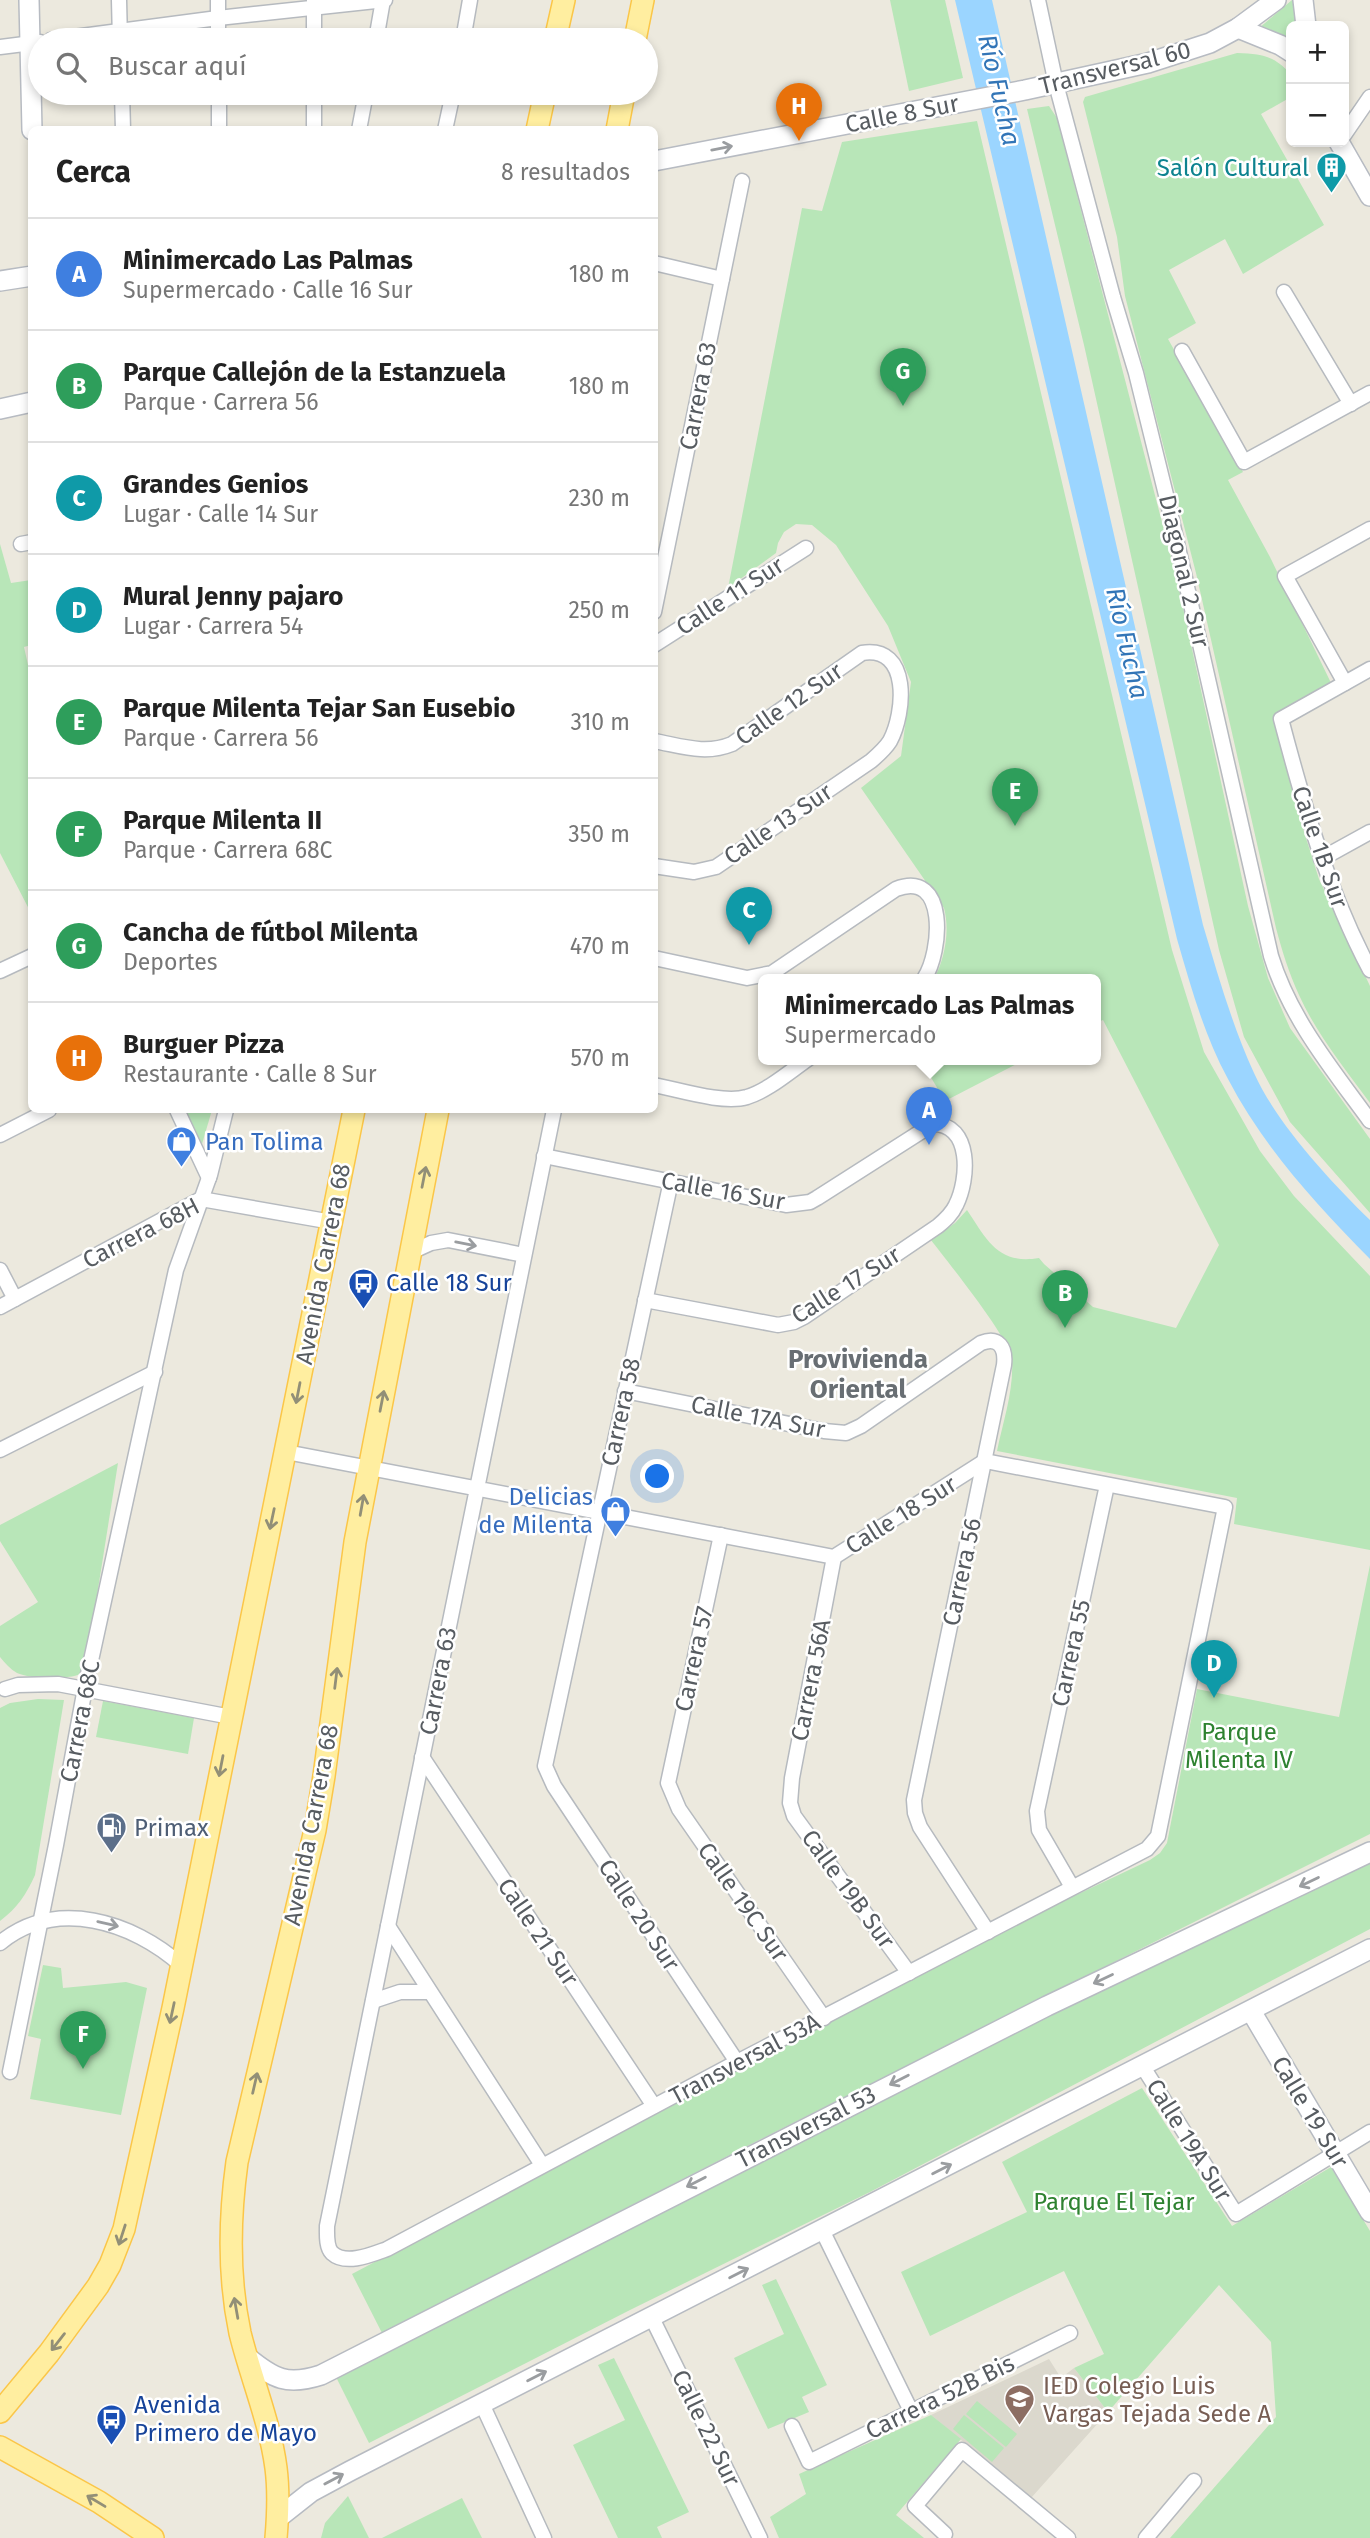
<!DOCTYPE html>
<html lang="es">
<meta charset="utf-8">
<style>
body{margin:0;font-family:"Fira Sans",sans-serif;background:#f2f2f2;color:#222}
.controls{position:absolute;right:21px;top:21px;display:grid;overflow:hidden;border-radius:10px;box-shadow:0 4px 10px #0003}
.controls button{width:63px;height:63px;display:grid;place-items:center;padding:0;border:0;border-bottom:2px solid #e0e0e0;background:#fff;color:#222;font:35px sans-serif}
.you{position:absolute;left:658px;top:1477px;width:24px;height:24px;margin:-18px;border:5px solid #fff;border-radius:50%;background:#1a73e8;box-shadow:0 0 0 10px #1a73e833}
.badge{display:grid;place-items:center;width:46px;height:46px;border-radius:50%;background:#0b8043;color:#fff;font-size:23px;font-weight:700}
.pin{position:absolute;translate:-50% -58px;filter:drop-shadow(0 2px 4px #0008)}
.pin::after{content:'';position:absolute;top:37px;width:24px;height:21px;background:inherit;clip-path:polygon(0 0,100% 0,50% 100%)}
.popup{position:absolute;left:758px;top:974px;width:343px;height:91px;box-sizing:border-box;display:grid;place-content:center;border-radius:10px;background:#fff;filter:drop-shadow(0 2px 5px #0005);font-size:23px;white-space:nowrap;color:#767676}
.popup b{font-size:26px;color:#222}
.popup::after{content:'';position:absolute;left:50%;top:100%;margin-left:-14px;border:14px solid transparent;border-top-color:#fff}
.list{margin:0;padding:0;list-style:none}
h2{display:flex;justify-content:space-between;align-items:center;height:91px;margin:0;padding:0 28px;font-size:30px}
h2 small{font-size:23px;font-weight:400;color:#767676}
.list li{display:grid;grid-template-columns:46px 1fr auto;gap:21px;align-items:center;box-sizing:border-box;height:112px;padding:0 28px;border-top:2px solid #e0e0e0}
.list b{display:block;font-size:26px;white-space:nowrap}
.list p{margin:0;font-size:23px;white-space:nowrap;color:#767676}
.list em{font-size:23px;font-style:normal;color:#767676}
.icon{flex:none;width:38px;height:38px;fill:none;stroke:currentColor;stroke-width:2;stroke-linecap:round;stroke-linejoin:round}
.map{position:relative;flex:none;width:1370px;height:2538px;overflow:hidden}
.search{position:absolute;background:#fff;box-shadow:0 4px 10px #0003;left:28px;top:28px;width:630px;height:77px;display:flex;align-items:center;gap:18px;box-sizing:border-box;padding:0 24px;border-radius:38px;color:#767676;font-size:26px}
.panel{position:absolute;background:#fff;box-shadow:0 4px 10px #0003;left:28px;top:126px;width:630px;height:987px;border-radius:10px}
.map>svg:first-child{display:block}
.education{fill:#dbd8cd}
.green{fill:#b8e6b8}
.water{fill:#9bd5ff}
.lines{fill:none;stroke-linecap:round;stroke-linejoin:round}
.street-casing{stroke:#b6babf;stroke-width:17}
.secondary-casing{stroke:#b7bbc2;stroke-width:22}
.primary-casing{stroke:#fbc648;stroke-width:24}
.street{stroke:#fff;stroke-width:14}
.secondary{stroke:#fff;stroke-width:19}
.primary{stroke:#ffeea0;stroke-width:21}
.oneway{stroke:#9a9da0}
.oneway2{stroke:#928f77}
.labels{text-anchor:middle;dominant-baseline:central;stroke-width:5;stroke-linejoin:round;paint-order:stroke}
.street-label{font-size:24px;fill:#575c61;stroke:#fff}
.culture-label{font-size:24px;fill:#0d838f;stroke:#fff;text-anchor:end}
.shop-label{font-size:24px;fill:#366cbe;stroke:#fff;text-anchor:start}
.transit-label{font-size:24px;fill:#164399;stroke:#fff;text-anchor:start}
.park-label{font-size:24px;fill:#2e8230;stroke:#fff}
.service-label{font-size:24px;fill:#4e5e75;stroke:#fff;text-anchor:start}
.education-label{font-size:24px;fill:#785e54;stroke:#fff;text-anchor:start}
.water-label{font-size:26px;font-style:italic;fill:#3275b7;stroke:#fff}
.neighbourhood-label{font-size:26px;font-weight:bold;fill:#686e73;stroke:#fff}
</style>
<div class="map">
<svg width="1370" height="2538" viewBox="0 0 1370 2538">
<rect width="100%" height="100%" fill="#ece9de"/>
<!-- education -->
<polygon class="education" points="1049,2359 1061,2378 1074,2368 1108,2412 1031,2498 931,2415"/>
<!-- green -->
<g class="green">
<polygon points="890,0 945,0 963,78 909,91"/>
<polygon points="1292,0 1294,0 1298,26 1291,26 1291,46 1258,29"/>
<path d="M1237 53C1263 54 1272 55 1291 74V97L1261 114 1324 225 1243 274 1225 239 1169 270 1196 323 1168 339 1243 472 1228 480 1270 557 1332 685 1274 720 1299 816 1319 879 1370 986V1103C1345 1069 1316 1033 1299 995 1289 973 1282 951 1276 928L1196 573 1125 296 1117 237 1083 102 1085 97Z"/>
<polygon points="1049,106 1057,118 1177,580 1248,906 1268,978 1290,1028 1370,1139 1370,1213 1290,1122 1244,1037 1219,950 1084,345 1027,109"/>
<path d="M977 121 1172 950 1204 1052 1260 1151 1294 1196 1370 1276V1550L1234 1524 1237 1498 997 1451C1003 1422 1014 1390 1012 1360 1011 1340 947 1261 931 1240L955 1223 967 1210C987 1240 998 1265 1039 1258L1044 1264 1093 1307 1176 1328 1219 1245 1103 1020 1095 1023V979H934C945 958 950 931 944 908L861 788 901 756 911 682 888 626 836 545 812 525 796 524 784 532 778 543 776 553 728 588 802 208 822 211 842 142Z"/>
<polygon points="0,544 11,583 31,580 31,645 24,647 32,683 31,913 0,853"/>
<polygon points="920,1059 1026,1059 945,1101"/>
<polygon points="185,1110 212,1110 202,1144"/>
<path d="M118 1463 85 1671C75 1681 30 1679 17 1673 10 1669 5 1663 0 1657V1626L38 1602 0 1541V1525Z"/>
<polygon points="1370,1565 1370,1834 773,2133 382,2333 352,2274 996,1933 1150,1860 1160,1853 1167,1843 1197,1689 1339,1717"/>
<path d="M38 1699 64 1700 35 1875C26 1895 17 1908 0 1921V1708L10 1703Z"/>
<polygon points="103,1701 194,1718 188,1754 96,1737"/>
<polygon points="1370,1860 1370,1929 870,2192 630,2310 369,2443 336,2377 1035,2021"/>
<polygon points="43,1965 61,1968 63,1988 126,1982 147,1988 121,2115 30,2099 41,2039 28,2036"/>
<polygon points="1142,2088 1232,2226 1331,2167 1370,2231 1370,2538 1170,2538 1276,2417 1271,2342 1219,2285 1108,2412 1074,2368 1104,2354 1064,2271 930,2336 901,2272 1027,2212 1002,2162"/>
<polygon points="776,2279 827,2385 802,2397 809,2412 768,2429 734,2358 784,2334 762,2285"/>
<polygon points="614,2358 689,2512 657,2527 662,2538 618,2538 573,2445 625,2420 598,2365"/>
<polygon points="977,2401 1017,2434 1006,2447 966,2414"/>
<polygon points="931,2415 961,2439 896,2515 924,2538 779,2538 770,2517 806,2494 799,2474"/>
<polygon points="964,2415 1004,2448 992,2462 953,2429"/>
<polygon points="348,2496 369,2538 321,2538 325,2523"/>
<polygon points="462,2498 482,2538 382,2538"/>
</g>
<!-- water -->
<path class="water" d="M955 0H992L1203 925C1218 975 1232 1025 1254 1073 1277 1124 1330 1181 1370 1220V1259C1316 1204 1264 1148 1228 1079 1204 1035 1191 987 1177 939Z"/>
<g class="lines">
<defs>
<g id="street">
<polyline points="119,0 120,40"/>
<polyline points="218,0 218,40"/>
<path d="M1038 0 1056 84 1113 297 1136 373 1167 499 1271 956C1290 1018 1332 1069 1370 1121"/>
<polyline points="51,40 218,18 385,0"/>
<polyline points="314,40 314,0"/>
<polyline points="376,40 383,0"/>
<polyline points="463,40 470,0"/>
<polyline points="0,47 40,42"/>
<polyline points="122,93 123,130"/>
<polyline points="219,93 219,130"/>
<polyline points="314,130 314,93"/>
<polyline points="359,130 366,93"/>
<polyline points="445,130 453,93"/>
<polyline points="1344,135 1370,97"/>
<polyline points="654,263 722,279"/>
<polyline points="1284,292 1351,404"/>
<polyline points="1182,351 1244,462 1370,393"/>
<polyline points="21,544 32,542"/>
<polyline points="654,612 742,181"/>
<polyline points="654,645 806,548"/>
<path d="M1370 669 1281 719C1304 806 1328 891 1370 970"/>
<polyline points="1345,683 1285,576 1370,529"/>
<path d="M654 741C682 746 705 755 732 744L862 653C911 645 905 713 890 741 885 749 878 755 871 761L716 867 694 872 654 866"/>
<polyline points="1321,859 1370,832"/>
<path d="M654 958 747 978 772 973 896 889C948 869 942 952 924 979"/>
<polyline points="0,971 32,956"/>
<path d="M654 1085C680 1090 723 1104 747 1097 769 1090 789 1072 808 1059"/>
<polyline points="177,1110 209,1178"/>
<polyline points="0,1135 49,1110"/>
<path d="M544 1156 786 1205 810 1202 817 1198 933 1124C972 1124 969 1179 956 1205 952 1214 945 1220 938 1226L804 1317 794 1322 778 1325 645 1300"/>
<polyline points="671,1181 545,1766 554,1786 737,2062"/>
<polyline points="409,1253 431,1243 448,1240 524,1255"/>
<polyline points="0,1270 15,1299"/>
<polyline points="0,1307 201,1199 332,1222"/>
<path d="M625 1391 824 1431 846 1433 861 1426 981 1343C999 1336 1006 1348 1004 1365L914 1800 915 1813 920 1827 988 1932"/>
<polyline points="0,1450 155,1372"/>
<path d="M286 1452C468 1487 651 1522 834 1557L985 1461 1225 1507 1158 1836 1147 1849 737 2062 387 2249C373 2254 346 2266 332 2253 326 2247 327 2234 327 2226 403 1854 478 1482 554 1110"/>
<polyline points="721,1535 668,1783 679,1809 824,2018"/>
<polyline points="834,1557 792,1778 790,1803 794,1816 909,1973"/>
<polyline points="5,1689 18,1685 58,1684 231,1717"/>
<polyline points="422,1757 654,2106"/>
<polyline points="1072,1887 1039,1830 1037,1811 1107,1485"/>
<polyline points="388,1926 542,2165"/>
<path d="M0 1943C56 1897 133 1922 181 1965"/>
<polyline points="373,2001 400,1992 429,1992"/>
<polyline points="1143,2067 1236,2214 1370,2132"/>
<polyline points="10,2072 56,1845 85,1688 176,1270 210,1175 226,1110"/>
<polyline points="822,2230 911,2411"/>
<polyline points="652,2318 760,2538"/>
<polyline points="482,2404 544,2538"/>
<polyline points="792,2426 809,2462 1070,2333"/>
<polyline points="945,2534 915,2506 962,2450 1068,2538"/>
<polyline points="1146,2538 1194,2481"/>
</g>
<g id="secondary">
<polyline points="29,0 32,130"/>
<polyline points="1303,0 1306,26"/>
<polyline points="1238,28 1280,45 1291,52"/>
<polyline points="1339,142 1370,196"/>
<polyline points="654,161 1025,90 1148,63 1210,43 1238,28 1276,0"/>
<polyline points="0,281 32,276"/>
<polyline points="0,409 32,402"/>
<polyline points="1251,2011 1370,2212"/>
<path d="M247 2357C274 2379 287 2386 321 2375L1047 2006 1370 1852"/>
<polyline points="278,2518 311,2492 350,2471 1370,1949"/>
</g>
<g id="primary">
<polyline points="555,40 564,0"/>
<polyline points="635,40 643,0"/>
<polyline points="537,130 545,93"/>
<polyline points="617,130 624,93"/>
<polyline points="0,2412 49,2353 98,2286 110,2265 124,2229 173,2008 354,1110"/>
<polyline points="0,2447 99,2502 153,2538"/>
<path d="M276 2538C278 2515 279 2491 276 2468 270 2422 251 2378 240 2333 228 2276 229 2220 237 2162L315 1830 324 1776 355 1542 438 1110"/>
</g>
</defs>
<!-- street casing -->
<use href="#street" class="street-casing"/>
<!-- secondary casing -->
<use href="#secondary" class="secondary-casing"/>
<!-- primary casing -->
<use href="#primary" class="primary-casing"/>
<!-- street -->
<use href="#street" class="street"/>
<!-- secondary -->
<use href="#secondary" class="secondary"/>
<!-- primary -->
<use href="#primary" class="primary"/>
</g>
<!-- one-way arrows -->
<defs><path id="oneway-shaft" d="M-6 0H5M1.5-3L5.5 0L1.5 3" fill="none" stroke-width="1.6" stroke-linecap="round" stroke-linejoin="round" transform="scale(1.75)"/></defs>
<g class="oneway">
<use href="#oneway-shaft" transform="translate(722 148) rotate(-11)"/>
<use href="#oneway-shaft" transform="translate(466 1244) rotate(11)"/>
<use href="#oneway-shaft" transform="translate(1309 1882) rotate(154)"/>
<use href="#oneway-shaft" transform="translate(108 1924) rotate(13)"/>
<use href="#oneway-shaft" transform="translate(1103 1979) rotate(155)"/>
<use href="#oneway-shaft" transform="translate(899 2080) rotate(153)"/>
<use href="#oneway-shaft" transform="translate(942 2169) rotate(-27)"/>
<use href="#oneway-shaft" transform="translate(696 2182) rotate(153)"/>
<use href="#oneway-shaft" transform="translate(739 2273) rotate(-27)"/>
<use href="#oneway-shaft" transform="translate(537 2376) rotate(-27)"/>
<use href="#oneway-shaft" transform="translate(334 2479) rotate(-28)"/>
</g>
<g class="oneway2">
<use href="#oneway-shaft" transform="translate(424 1177) rotate(-79)"/>
<use href="#oneway-shaft" transform="translate(298 1393) rotate(101)"/>
<use href="#oneway-shaft" transform="translate(382 1401) rotate(-79)"/>
<use href="#oneway-shaft" transform="translate(362 1505) rotate(-80)"/>
<use href="#oneway-shaft" transform="translate(272 1519) rotate(102)"/>
<use href="#oneway-shaft" transform="translate(336 1678) rotate(-83)"/>
<use href="#oneway-shaft" transform="translate(221 1766) rotate(101)"/>
<use href="#oneway-shaft" transform="translate(172 2013) rotate(102)"/>
<use href="#oneway-shaft" transform="translate(255 2083) rotate(-77)"/>
<use href="#oneway-shaft" transform="translate(122 2235) rotate(108)"/>
<use href="#oneway-shaft" transform="translate(236 2308) rotate(-100)"/>
<use href="#oneway-shaft" transform="translate(58 2342) rotate(128)"/>
<use href="#oneway-shaft" transform="translate(96 2501) rotate(-149)"/>
</g>
<!-- icons -->
<defs>
<symbol id="building-pin" viewBox="-11 -11 22 30"><path d="M0 17L-7.5 6A9.5 9.5 0 1 1 7.5 6Z" fill="#0f9aa8" stroke="#fff"/><path d="M-4-6H4V6H1V3H-1V6H-4ZM-2.5-4.3h1.7v1.8h-1.7ZM.8-4.3h1.7v1.8H.8ZM-2.5-1h1.7V.8h-1.7ZM.8-1h1.7V.8H.8Z" fill="#fff"/></symbol>
<symbol id="shop-pin" viewBox="-11 -11 22 30"><path d="M0 17L-7.5 6A9.5 9.5 0 1 1 7.5 6Z" fill="#3f7fe0" stroke="#fff"/><path d="M-5-2.5h2.3a2.7 3.5 0 0 1 5.4 0H5L5.5 6h-11ZM-1.5-2.5h3a1.5 2.3 0 0 0-3 0Z" fill="#fff"/></symbol>
<symbol id="bus-pin" viewBox="-11 -11 22 30"><path d="M0 17L-7.5 6A9.5 9.5 0 1 1 7.5 6Z" fill="#1a4fb4" stroke="#fff"/><path d="M-5-6H5V4H4V6H2V4H-2V6H-4V4H-5ZM-3.5-4V0h7V-4ZM-3.5 1.2v1.5H-2V1.2ZM2 1.2v1.5H3.5V1.2Z" fill="#fff"/></symbol>
<symbol id="fuel-pin" viewBox="-11 -11 22 30"><path d="M0 17L-7.5 6A9.5 9.5 0 1 1 7.5 6Z" fill="#5c6f8a" stroke="#fff"/><path d="M-5.5-6h7V0h2V4h1.3V-2.5L3-4.5l.8-.8L6-3V5H2.5V1h-1V6h-7ZM-4.2-4.7v3.2H.2V-4.7Z" fill="#fff"/></symbol>
<symbol id="school-pin" viewBox="-11 -11 22 30"><path d="M0 17L-7.5 6A9.5 9.5 0 1 1 7.5 6Z" fill="#8d6e63" stroke="#fff"/><path d="M0-5L7-2L0 1L-7-2ZM-4 1L0 2.5L4 1V4Q0 6-4 4Z" fill="#fff"/></symbol>
</defs>
<g fill-rule="evenodd">
<use href="#building-pin" x="1314" y="150" width="35" height="47"/>
<use href="#shop-pin" x="164" y="1124" width="35" height="47"/>
<use href="#bus-pin" x="346" y="1266" width="35" height="47"/>
<use href="#shop-pin" x="598" y="1494" width="35" height="47"/>
<use href="#fuel-pin" x="94" y="1810" width="35" height="47"/>
<use href="#school-pin" x="1002" y="2382" width="35" height="47"/>
<use href="#bus-pin" x="94" y="2402" width="35" height="47"/>
</g>
<g class="labels">
<!-- street labels -->
<g class="street-label">
<text transform="translate(1115 68) rotate(-14)">Transversal 60</text>
<text transform="translate(902 114) rotate(-11)">Calle 8 Sur</text>
<text transform="translate(698 396) rotate(-79)">Carrera 63</text>
<text transform="translate(1184 571) rotate(77)">Diagonal 2 Sur</text>
<text transform="translate(730 596) rotate(-33)">Calle 11 Sur</text>
<text transform="translate(789 704) rotate(-35)">Calle 12 Sur</text>
<text transform="translate(778 824) rotate(-34)">Calle 13 Sur</text>
<text transform="translate(1320 847) rotate(71)">Calle 1B Sur</text>
<text transform="translate(723 1191) rotate(10)">Calle 16 Sur</text>
<text transform="translate(141 1233) rotate(-27)">Carrera 68H</text>
<text transform="translate(323 1264) rotate(-79)">Avenida Carrera 68</text>
<text transform="translate(846 1285) rotate(-32)">Calle 17 Sur</text>
<text transform="translate(621 1412) rotate(-78)">Carrera 58</text>
<text transform="translate(758 1417) rotate(11)">Calle 17A Sur</text>
<text transform="translate(901 1515) rotate(-32)">Calle 18 Sur</text>
<text transform="translate(962 1572) rotate(-78)">Carrera 56</text>
<text transform="translate(1071 1653) rotate(-78)">Carrera 55</text>
<text transform="translate(694 1659) rotate(-78)">Carrera 57</text>
<text transform="translate(811 1680) rotate(-79)">Carrera 56A</text>
<text transform="translate(438 1681) rotate(-79)">Carrera 63</text>
<text transform="translate(80 1721) rotate(-79)">Carrera 68C</text>
<text transform="translate(311 1825) rotate(-79)">Avenida Carrera 68</text>
<text transform="translate(848 1889) rotate(54)">Calle 19B Sur</text>
<text transform="translate(743 1902) rotate(55)">Calle 19C Sur</text>
<text transform="translate(639 1915) rotate(57)">Calle 20 Sur</text>
<text transform="translate(538 1932) rotate(56)">Calle 21 Sur</text>
<text transform="translate(745 2059) rotate(-28)">Transversal 53A</text>
<text transform="translate(1310 2112) rotate(59)">Calle 19 Sur</text>
<text transform="translate(806 2127) rotate(-27)">Transversal 53</text>
<text transform="translate(1189 2140) rotate(58)">Calle 19A Sur</text>
<text transform="translate(940 2397) rotate(-26)">Carrera 52B Bis</text>
<text transform="translate(706 2428) rotate(64)">Calle 22 Sur</text>
</g>
<!-- culture labels -->
<g class="culture-label">
<text x="1309" y="168">Salón Cultural</text>
</g>
<!-- shop labels -->
<g class="shop-label">
<text x="205" y="1142">Pan Tolima</text>
<text x="593" y="1497" text-anchor="end">Delicias<tspan x="593" dy="28">de Milenta</tspan></text>
</g>
<!-- transit labels -->
<g class="transit-label">
<text x="386" y="1283">Calle 18 Sur</text>
<text x="134" y="2405">Avenida<tspan x="134" dy="28">Primero de Mayo</tspan></text>
</g>
<!-- park labels -->
<g class="park-label">
<text x="1239" y="1732">Parque<tspan x="1239" dy="28">Milenta IV</tspan></text>
<text x="1114" y="2202">Parque El Tejar</text>
</g>
<!-- service labels -->
<g class="service-label">
<text x="134" y="1828">Primax</text>
</g>
<!-- education labels -->
<g class="education-label">
<text x="1043" y="2386">IED Colegio Luis<tspan x="1043" dy="28">Vargas Tejada Sede A</tspan></text>
</g>
<!-- water labels -->
<g class="water-label">
<text transform="translate(999 90) rotate(77)">Río Fucha</text>
<text transform="translate(1127 643) rotate(77)">Río Fucha</text>
</g>
<!-- neighbourhood labels -->
<g class="neighbourhood-label">
<text x="858" y="1359">Provivienda<tspan x="858" dy="30">Oriental</tspan></text>
</g>
</g>
</svg>
<div class="controls">
<button>+</button>
<button>−</button>
</div>
<div class="you"></div>
<div class="pin badge" style="left:929px;top:1145px;background:#3f7fe0">A</div>
<div class="popup"><b>Minimercado Las Palmas</b>Supermercado</div>
<div class="pin badge" style="left:1065px;top:1328px;background:#2e9e5b">B</div>
<div class="pin badge" style="left:749px;top:945px;background:#0f9aa8">C</div>
<div class="pin badge" style="left:1214px;top:1698px;background:#0f9aa8">D</div>
<div class="pin badge" style="left:1015px;top:826px;background:#2e9e5b">E</div>
<div class="pin badge" style="left:83px;top:2069px;background:#2e9e5b">F</div>
<div class="pin badge" style="left:903px;top:406px;background:#2e9e5b">G</div>
<div class="pin badge" style="left:799px;top:141px;background:#e8710a">H</div>
<div class="search"><svg class="icon" aria-label="search" viewBox="0 0 24 24"><circle cx="10" cy="10" r="6"/><path d="M15 15l6 6"/></svg>Buscar aquí</div>
<section class="panel">
<h2>Cerca<small>8 resultados</small></h2>
<ul class="list">
<li><span class="badge" style="background:#3f7fe0">A</span><div><b>Minimercado Las Palmas</b><p>Supermercado · Calle 16 Sur</p></div><em>180 m</em></li>
<li><span class="badge" style="background:#2e9e5b">B</span><div><b>Parque Callejón de la Estanzuela</b><p>Parque · Carrera 56</p></div><em>180 m</em></li>
<li><span class="badge" style="background:#0f9aa8">C</span><div><b>Grandes Genios</b><p>Lugar · Calle 14 Sur</p></div><em>230 m</em></li>
<li><span class="badge" style="background:#0f9aa8">D</span><div><b>Mural Jenny pajaro</b><p>Lugar · Carrera 54</p></div><em>250 m</em></li>
<li><span class="badge" style="background:#2e9e5b">E</span><div><b>Parque Milenta Tejar San Eusebio</b><p>Parque · Carrera 56</p></div><em>310 m</em></li>
<li><span class="badge" style="background:#2e9e5b">F</span><div><b>Parque Milenta II</b><p>Parque · Carrera 68C</p></div><em>350 m</em></li>
<li><span class="badge" style="background:#2e9e5b">G</span><div><b>Cancha de fútbol Milenta</b><p>Deportes</p></div><em>470 m</em></li>
<li><span class="badge" style="background:#e8710a">H</span><div><b>Burguer Pizza</b><p>Restaurante · Calle 8 Sur</p></div><em>570 m</em></li>
</ul>
</section>
</div>
